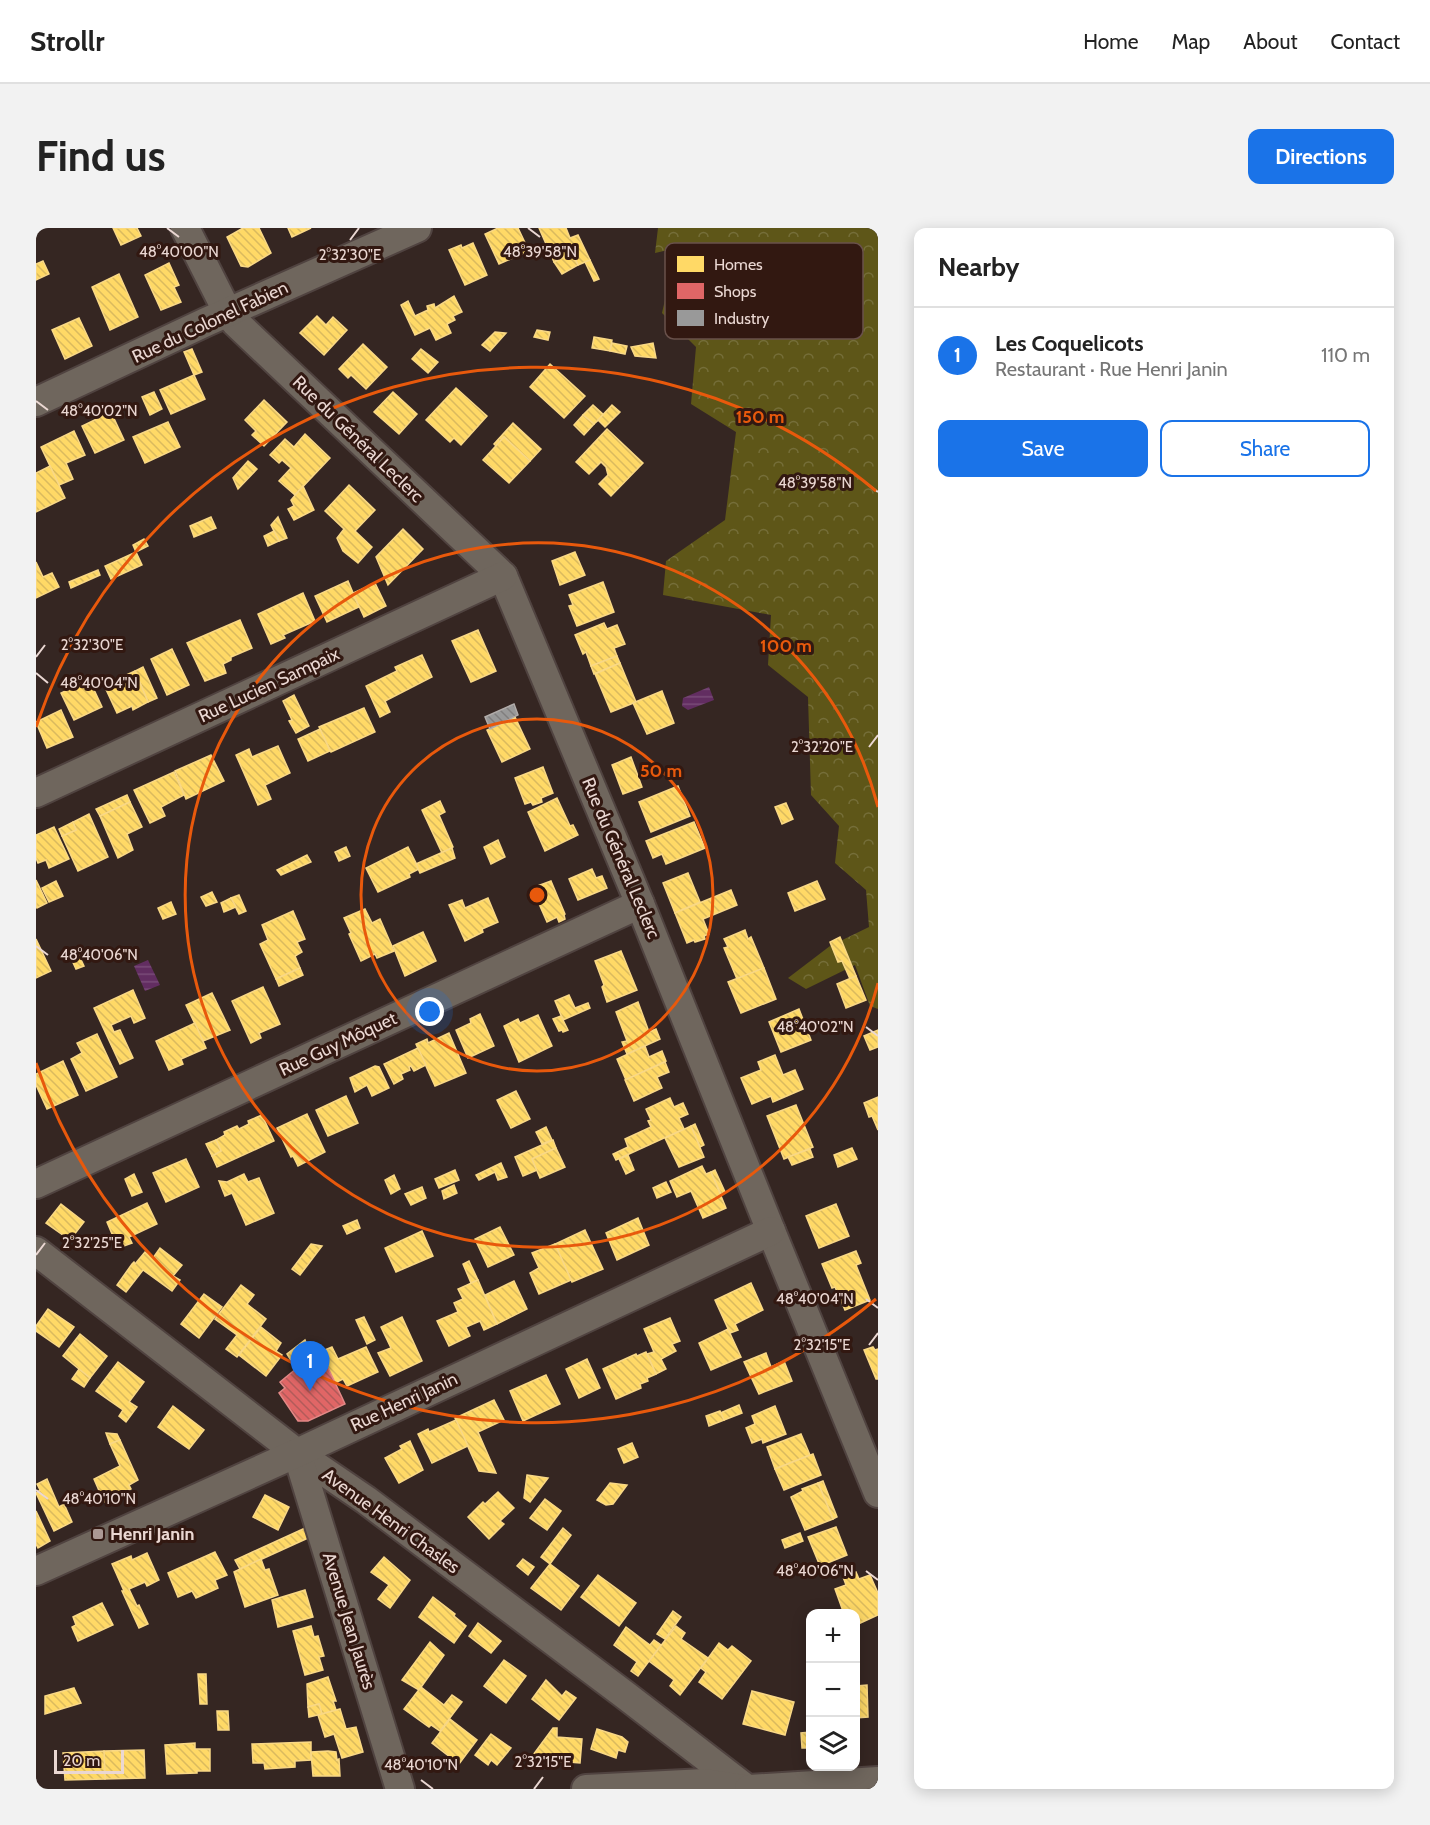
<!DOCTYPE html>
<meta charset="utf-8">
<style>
body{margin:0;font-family:Cabin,sans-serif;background:#f2f2f2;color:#222}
.controls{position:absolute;right:18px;bottom:18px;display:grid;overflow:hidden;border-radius:12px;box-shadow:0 3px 15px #0003}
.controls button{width:54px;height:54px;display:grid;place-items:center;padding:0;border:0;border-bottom:2px solid #e0e0e0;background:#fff;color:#222;font:30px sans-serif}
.scale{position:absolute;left:18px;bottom:15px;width:70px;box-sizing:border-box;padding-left:6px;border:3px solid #ead7d2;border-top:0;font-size:16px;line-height:21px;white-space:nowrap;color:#ead7d2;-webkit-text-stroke:4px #321811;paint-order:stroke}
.you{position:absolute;left:394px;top:784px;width:21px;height:21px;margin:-15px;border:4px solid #fff;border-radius:50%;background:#1a73e8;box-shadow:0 0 0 9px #1a73e833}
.badge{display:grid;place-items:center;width:39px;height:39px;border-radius:50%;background:#1a73e8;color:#fff;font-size:20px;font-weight:700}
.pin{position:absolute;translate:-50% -50px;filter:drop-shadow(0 2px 3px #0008)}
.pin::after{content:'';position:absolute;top:32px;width:21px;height:18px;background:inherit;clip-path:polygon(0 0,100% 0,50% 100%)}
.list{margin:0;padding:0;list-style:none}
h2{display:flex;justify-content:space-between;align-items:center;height:78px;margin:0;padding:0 24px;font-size:26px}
h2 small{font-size:20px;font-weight:400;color:#767676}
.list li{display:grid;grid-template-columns:39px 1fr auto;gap:18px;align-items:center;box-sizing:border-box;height:96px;padding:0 24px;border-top:2px solid #e0e0e0}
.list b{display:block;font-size:22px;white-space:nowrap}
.list p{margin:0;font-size:20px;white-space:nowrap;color:#767676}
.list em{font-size:20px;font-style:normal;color:#767676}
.actions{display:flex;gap:12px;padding:18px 24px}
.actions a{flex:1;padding:14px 0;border:2px solid #1a73e8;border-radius:12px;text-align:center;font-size:21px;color:#1a73e8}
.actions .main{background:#1a73e8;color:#fff}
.icon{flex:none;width:33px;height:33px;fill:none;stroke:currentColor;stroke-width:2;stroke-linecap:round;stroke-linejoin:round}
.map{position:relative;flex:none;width:842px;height:1561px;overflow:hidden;border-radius:12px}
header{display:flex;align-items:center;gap:36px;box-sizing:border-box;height:84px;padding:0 30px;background:#fff;border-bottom:2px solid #e0e0e0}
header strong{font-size:28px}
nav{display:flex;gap:33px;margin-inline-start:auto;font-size:21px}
.intro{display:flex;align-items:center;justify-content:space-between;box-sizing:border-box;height:144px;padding:0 36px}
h1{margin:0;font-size:42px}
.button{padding:15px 27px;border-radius:12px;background:#1a73e8;color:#fff;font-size:21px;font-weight:700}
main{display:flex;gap:36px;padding:0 36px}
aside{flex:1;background:#fff;border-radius:12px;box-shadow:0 3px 15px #0003}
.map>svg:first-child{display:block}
.forest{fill:url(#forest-crowns)}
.water{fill:url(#water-rules)}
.homes{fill:url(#homes-back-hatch);stroke:#f9d886;stroke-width:1.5}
.shops{fill:url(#shops-back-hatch);stroke:#e38886;stroke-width:1.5}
.industry{fill:url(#industry-back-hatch);stroke:#b1acaa;stroke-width:1.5}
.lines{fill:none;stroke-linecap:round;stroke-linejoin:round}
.minor-casing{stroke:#504340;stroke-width:32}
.minor{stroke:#6f665d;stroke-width:28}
.ticks{fill:none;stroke:#ead7d2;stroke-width:2}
.ring{fill:none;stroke:#e8590c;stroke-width:3}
.poi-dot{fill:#ab9994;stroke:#321811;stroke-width:2}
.labels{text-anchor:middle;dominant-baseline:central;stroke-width:6;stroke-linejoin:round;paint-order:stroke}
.street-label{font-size:18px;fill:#ead7d2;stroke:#321811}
.poi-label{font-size:18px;font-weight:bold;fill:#ead7d2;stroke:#321811;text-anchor:start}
.key{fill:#321811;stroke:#69514b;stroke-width:1.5}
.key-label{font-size:16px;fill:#ead7d2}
.ticks-label{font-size:15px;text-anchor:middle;fill:#ead7d2;stroke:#321811;stroke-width:6;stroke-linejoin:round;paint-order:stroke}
.centre{fill:#e8590c;stroke:#321811;stroke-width:3}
.ring-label{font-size:18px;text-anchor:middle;font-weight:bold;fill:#e8590c;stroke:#321811;stroke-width:6;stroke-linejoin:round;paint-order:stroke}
</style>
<header>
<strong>Strollr</strong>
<nav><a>Home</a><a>Map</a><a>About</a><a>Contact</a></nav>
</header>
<div class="intro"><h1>Find us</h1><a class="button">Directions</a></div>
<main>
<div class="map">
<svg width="842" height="1561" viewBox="0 0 842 1561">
<defs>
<pattern id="forest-crowns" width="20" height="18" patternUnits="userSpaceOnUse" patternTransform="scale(1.5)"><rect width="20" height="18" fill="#5e5618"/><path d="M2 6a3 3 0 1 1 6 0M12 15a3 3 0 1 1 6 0" fill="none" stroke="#756e39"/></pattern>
<pattern id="water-rules" width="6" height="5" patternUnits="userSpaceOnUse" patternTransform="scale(1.5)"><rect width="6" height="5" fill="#622d61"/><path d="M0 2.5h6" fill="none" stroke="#794b77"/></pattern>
<pattern id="homes-back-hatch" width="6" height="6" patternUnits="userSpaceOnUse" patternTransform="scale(1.5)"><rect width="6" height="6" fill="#ffd966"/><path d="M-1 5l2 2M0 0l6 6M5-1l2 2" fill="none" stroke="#daba5e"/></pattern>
<pattern id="shops-back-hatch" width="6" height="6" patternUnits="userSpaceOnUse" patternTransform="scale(1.5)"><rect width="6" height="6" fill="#e06666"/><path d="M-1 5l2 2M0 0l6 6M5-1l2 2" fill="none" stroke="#b25b5a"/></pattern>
<pattern id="industry-back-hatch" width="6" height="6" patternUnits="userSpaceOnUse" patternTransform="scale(1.5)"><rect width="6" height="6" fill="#999"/><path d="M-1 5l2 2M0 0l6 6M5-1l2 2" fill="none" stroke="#807e7e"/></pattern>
</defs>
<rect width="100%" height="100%" fill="#352622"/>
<!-- forest -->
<polygon class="forest" points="622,0 842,0 842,781 834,778 819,737 770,761 752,750 794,718 833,699 830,662 799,635 803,598 775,567 772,469 732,437 735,387 627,367 630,333 689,292 700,204 655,176 660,119 626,85 641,20 619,25"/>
<!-- water -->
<g class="water">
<polygon points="673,459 678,472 652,482 646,478 647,470"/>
<polygon points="112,732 124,757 109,763 98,738"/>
</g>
<!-- homes -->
<g class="homes">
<polygon points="77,0 101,0 105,8 85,17"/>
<polygon points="207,0 223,0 235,25 212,39 205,38 191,9"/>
<polygon points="252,0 275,0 256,9"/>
<polygon points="462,0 482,0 493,23 463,36 449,6"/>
<polygon points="503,0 530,0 534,10 542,7 554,32 542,37 536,25 518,34"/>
<polygon points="437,15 451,47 429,57 413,22 425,17 426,20"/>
<polygon points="536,25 542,37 526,46 518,34"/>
<polygon points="554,32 563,51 558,53 549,34"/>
<polygon points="7,33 13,46 0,52 0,36"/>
<polygon points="133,35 143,57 138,59 145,74 125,82 109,47"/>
<polygon points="83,46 102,89 74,102 56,59"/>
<polygon points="418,68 426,84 417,88 419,92 411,96 415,105 400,112 394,100 379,107 365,77 372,73 379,88 392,82 391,78 398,76 399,80"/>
<polygon points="281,88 290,97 297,89 311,102 288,127 264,105"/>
<polygon points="43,90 56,118 29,131 16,102"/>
<polygon points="501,102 514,104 512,112 498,109"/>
<polygon points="459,104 470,105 454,123 446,117"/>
<polygon points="558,109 576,112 574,123 556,120"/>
<polygon points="576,115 591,118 589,126 574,123"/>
<polygon points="617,115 620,130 599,128 595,119"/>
<polygon points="327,116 351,139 330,161 315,147 312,150 303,141"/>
<polygon points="156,121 166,144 158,147 148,124"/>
<polygon points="385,121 402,134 392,145 376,131"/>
<polygon points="514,136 549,168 528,190 494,159"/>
<polygon points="158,147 169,171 135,186 124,162"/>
<polygon points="420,160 451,188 425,217 418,210 414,214 390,192"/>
<polygon points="118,164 126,181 114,187 106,169"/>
<polygon points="357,164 381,186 363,206 338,184"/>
<polygon points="228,172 251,194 228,218 216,207 220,203 209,192"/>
<polygon points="557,177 568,187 558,196 547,187"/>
<polygon points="576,177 584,184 569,199 562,192"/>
<polygon points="75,184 88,212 59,225 46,198"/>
<polygon points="547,187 558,196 548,207 538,197"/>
<polygon points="132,194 144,219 109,235 97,209"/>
<polygon points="477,195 505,221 494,233 468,209 460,218 458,216"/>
<polygon points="571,201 607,235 575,268 563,256 572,247 570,239 565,234 553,246 540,234"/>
<polygon points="38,203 49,227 30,235 37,251 23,257 5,219"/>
<polygon points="269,206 294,230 259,267 243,253 255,240 246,232 243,235 234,227 249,211 258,219"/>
<polygon points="468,209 494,233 473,255 447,232"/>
<polygon points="212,233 221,241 202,261 197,250"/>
<polygon points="14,238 29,270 0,284 0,245"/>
<polygon points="313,257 339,282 319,303 336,319 322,335 307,323 301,310 308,301 289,283"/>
<polygon points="267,258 278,282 258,292 252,281 258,278 255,272"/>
<polygon points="175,289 180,300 158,309 154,298"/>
<polygon points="242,289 251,310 243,313 235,297"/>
<polygon points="367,301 387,321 352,357 340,329"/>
<polygon points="238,303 243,313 232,318 228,308"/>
<polygon points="108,311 112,318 100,324 97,317"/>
<polygon points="100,324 106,337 75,351 69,338"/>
<polygon points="539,324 549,347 524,357 516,333"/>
<polygon points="0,334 7,349 16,345 23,359 0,370"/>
<polygon points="62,342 64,347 35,360 33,354"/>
<polygon points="312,353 323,379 291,394 279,368"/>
<polygon points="567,354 578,384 541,398 533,378 537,377 533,367"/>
<polygon points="339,355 350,378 328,389 317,365"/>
<polygon points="267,365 279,393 247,407 249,410 235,416 222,386"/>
<polygon points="204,392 216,420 195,429 195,432 187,436 190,445 169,453 151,415"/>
<polygon points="568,395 571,401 581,397 589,416 578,420 581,428 555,438 550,424 547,426 539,407"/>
<polygon points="442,402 460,443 435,454 416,413"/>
<polygon points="136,421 153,457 131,467 115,431"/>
<polygon points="386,427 396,449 349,473 354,484 344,489 330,458 361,443 359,439"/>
<polygon points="581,428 584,435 558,446 555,438"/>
<polygon points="584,435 600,474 575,484 559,446"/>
<polygon points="107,439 121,470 112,474 99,443"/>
<polygon points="99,443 112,474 97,482 96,478 81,485 68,457"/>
<polygon points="53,451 66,479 38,492 25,465"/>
<polygon points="626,463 638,495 611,506 597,475"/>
<polygon points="258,467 273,498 260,505 253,493 256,492 247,473"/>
<polygon points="328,480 339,504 295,524 283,499"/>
<polygon points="25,482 37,509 11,520 0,494"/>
<polygon points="479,489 494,521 466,534 451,502"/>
<polygon points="284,501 294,523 272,533 262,511"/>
<polygon points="242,518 254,545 229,557 235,571 222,577 200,527 213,521 216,529"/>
<polygon points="175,527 188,553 150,571 139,543"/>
<polygon points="595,529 606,559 587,566 576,537"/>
<polygon points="507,539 517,565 505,570 506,574 497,577 495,574 489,576 479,550"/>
<polygon points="138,544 148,567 125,579 129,588 114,595 98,562"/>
<polygon points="642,558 654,588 615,604 603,574"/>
<polygon points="91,567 94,574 64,588 60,581"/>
<polygon points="521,570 534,598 537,597 542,607 509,623 492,584"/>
<polygon points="404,573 409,584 403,587 417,619 406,625 386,582"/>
<polygon points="94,574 106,599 91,606 97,622 82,630 64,588"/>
<polygon points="750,575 757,591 746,596 739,579"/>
<polygon points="53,586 72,629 42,643 26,608 40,602 37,594"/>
<polygon points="37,594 40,602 26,608 23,601"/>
<polygon points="658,594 669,620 630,636 626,626 617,630 610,613"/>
<polygon points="18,599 33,631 13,640 10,632 2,635 0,630 0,607"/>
<polygon points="462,612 469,629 455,636 448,619"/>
<polygon points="310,619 314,628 303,633 299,624"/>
<polygon points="372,619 383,641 373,646 374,649 342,664 330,640"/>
<polygon points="416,620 419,630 384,645 380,636"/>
<polygon points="271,627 275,634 245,647 241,642"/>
<polygon points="556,641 560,650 566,648 571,660 542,672 533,651"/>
<polygon points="652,645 664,674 639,685 627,655"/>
<polygon points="0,652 11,675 1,680 0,678"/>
<polygon points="20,653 27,668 13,674 6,660"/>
<polygon points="515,653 529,686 528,687 529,691 523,694 521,689 511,694 496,660"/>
<polygon points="781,653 789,671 759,683 752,665"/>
<polygon points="695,662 701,677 667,691 673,706 668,708 669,711 659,714 658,712 651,715 639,685"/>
<polygon points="176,664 181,674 170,678 165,669"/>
<polygon points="203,667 210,683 203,686 195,670"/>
<polygon points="195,670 200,679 188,684 185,675"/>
<polygon points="452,670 462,694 446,701 447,704 429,713 413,677 426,672 429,680"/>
<polygon points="135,674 140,686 127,691 122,680"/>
<polygon points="329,681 336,695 344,691 358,723 341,730 339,726 325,733 313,706 315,705 308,690"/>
<polygon points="257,683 269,711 261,714 266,724 259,728 264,740 240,751 224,716 232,712 226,697"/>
<polygon points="709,702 712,711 715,709 728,740 701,751 688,720 692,719 688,711"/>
<polygon points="387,704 400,733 369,748 357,718"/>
<polygon points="804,709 820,748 814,751 806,733 802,734 794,714"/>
<polygon points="0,711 15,743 0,750"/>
<polygon points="41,723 48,738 40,741 33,726"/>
<polygon points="585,723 601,762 571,774 566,759 568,757 559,733"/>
<polygon points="264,740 267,747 243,758 240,751"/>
<polygon points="728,740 740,771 705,785 692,754"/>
<polygon points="820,748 830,772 810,780 801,756"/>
<polygon points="227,759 244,796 223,805 225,810 215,815 196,773"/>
<polygon points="97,762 109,790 98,795 95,788 75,797 78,804 84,802 97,830 84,836 58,780"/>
<polygon points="176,765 194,802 167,813 150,777"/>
<polygon points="533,767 539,780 552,775 554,780 527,792 519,773"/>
<polygon points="602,774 613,804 620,801 624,811 591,826 586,814 591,813 580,784"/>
<polygon points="763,781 775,812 745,824 733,794"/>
<polygon points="444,786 458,818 432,830 420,802 435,795 434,791"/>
<polygon points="502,787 516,818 483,834 468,798 482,791 484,795"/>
<polygon points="525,788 532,802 527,804 526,802 523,803 517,791"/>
<polygon points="159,795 170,820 145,831 147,836 133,842 120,813"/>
<polygon points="842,802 842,819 834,822 828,808"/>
<polygon points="413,805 430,845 399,858 380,816 391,811 392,815"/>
<polygon points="61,806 81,849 50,863 35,831 46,825 41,815"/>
<polygon points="609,818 613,829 626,823 630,833 590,852 581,831"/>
<polygon points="382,820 390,837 378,843 375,838 373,839 374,842 365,846 367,851 358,856 348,836"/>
<polygon points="739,827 747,847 759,842 767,861 737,874 735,868 716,876 705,850 725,842 722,834"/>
<polygon points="27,833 42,867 11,881 0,857 0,846"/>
<polygon points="629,834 633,844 621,849 626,860 598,873 589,852"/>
<polygon points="339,838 343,839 353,860 336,868 331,857 319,864 314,850"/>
<polygon points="480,863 494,891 475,900 461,872"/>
<polygon points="310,868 322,895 292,908 280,882"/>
<polygon points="842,869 842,902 836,888 833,889 828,875"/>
<polygon points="634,870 638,879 647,875 652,886 643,890 648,901 580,932 577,926 592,919 589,911 615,899 612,893 615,892 610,881"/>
<polygon points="760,877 777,919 748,931 731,888"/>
<polygon points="271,886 289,924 262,938 257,928 255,929 241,900"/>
<polygon points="226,887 238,913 181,939 176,928 185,923 180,912 189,907 188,904 201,898 203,901 213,896 212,893"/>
<polygon points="659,896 668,917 664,919 655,898"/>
<polygon points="655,898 668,929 643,939 629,910"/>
<polygon points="510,899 516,912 506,916 500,904"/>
<polygon points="180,912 185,923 176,928 170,916"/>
<polygon points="517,912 520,920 496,931 501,942 487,948 479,929"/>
<polygon points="520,920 529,939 504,950 496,931"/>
<polygon points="816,920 821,931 802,939 798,927"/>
<polygon points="774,921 777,929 756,937 752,929"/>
<polygon points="592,927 598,942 590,946 583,931"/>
<polygon points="150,931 163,959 130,974 117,945"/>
<polygon points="465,935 471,949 462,952 459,944 443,952 440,947"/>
<polygon points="666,938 670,946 675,944 690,980 667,990 655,963 641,969 634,953"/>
<polygon points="419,942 423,952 403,960 399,951"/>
<polygon points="679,942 689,964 685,966 675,944"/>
<polygon points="98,946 106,964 96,968 89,951"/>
<polygon points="208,946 212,954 223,950 238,985 210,997 196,965 189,968 183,953 191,954"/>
<polygon points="358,947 364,961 355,966 349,952"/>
<polygon points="630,954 635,964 621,970 617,960"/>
<polygon points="418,957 421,965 408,971 406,963"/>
<polygon points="386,959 390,970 375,977 369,966"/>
<polygon points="111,975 121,996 93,1009 96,1015 82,1020 71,994"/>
<polygon points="25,976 48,994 34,1012 10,995"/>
<polygon points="800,976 813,1008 783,1020 770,988"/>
<polygon points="602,990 613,1017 581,1032 570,1005"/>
<polygon points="321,992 324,1000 311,1006 307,998"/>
<polygon points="464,999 478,1027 452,1039 439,1011"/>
<polygon points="549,1002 567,1041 536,1054 519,1016"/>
<polygon points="386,1003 397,1028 360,1044 349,1020"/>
<polygon points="275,1016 286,1018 264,1047 256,1041"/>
<polygon points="519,1016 535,1052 503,1066 494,1045 503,1040 496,1025"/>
<polygon points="124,1020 146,1037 137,1048 144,1052 136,1063 107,1042 90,1064 81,1057 96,1036 98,1034 99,1036 109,1024 117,1030"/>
<polygon points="820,1023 825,1035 820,1037 834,1072 809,1082 799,1059 796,1060 786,1036"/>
<polygon points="433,1033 442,1052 435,1055 427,1036"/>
<polygon points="442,1052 461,1096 448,1102 444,1093 430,1099 434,1108 413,1118 401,1093 422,1084 418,1075 427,1071 422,1061"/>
<polygon points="478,1053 491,1081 461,1096 449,1067"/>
<polygon points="715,1055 727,1082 699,1096 702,1102 694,1105 679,1072"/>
<polygon points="205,1057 218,1067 211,1076 230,1091 201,1129 190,1121 201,1107 179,1091"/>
<polygon points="168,1066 186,1079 163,1110 145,1096"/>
<polygon points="12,1081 38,1099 23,1119 0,1103 0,1098"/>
<polygon points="328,1089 339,1112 331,1116 320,1092"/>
<polygon points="366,1089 386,1133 354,1148 342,1125 355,1120 345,1099"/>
<polygon points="634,1090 644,1113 636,1116 640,1123 625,1131 630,1141 620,1146 611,1126 618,1124 608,1101"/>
<polygon points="225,1099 245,1115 240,1123 246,1127 230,1148 203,1127"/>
<polygon points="692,1101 705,1129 675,1142 663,1115"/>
<polygon points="44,1106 71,1128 54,1150 27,1128"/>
<polygon points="269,1112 276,1129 260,1141 251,1126"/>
<polygon points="296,1119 302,1131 330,1119 342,1144 311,1158 307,1151 299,1155 284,1124"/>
<polygon points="837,1119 839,1122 842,1121 842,1151 840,1151 828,1122"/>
<polygon points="610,1124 620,1146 611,1150 612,1153 604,1156 605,1160 580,1171 567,1141 600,1126 601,1128"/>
<polygon points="730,1125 735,1139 748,1133 756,1153 723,1166 708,1134"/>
<polygon points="551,1131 564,1160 543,1170 530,1141"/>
<polygon points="82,1134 108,1154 93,1174 101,1179 90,1194 83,1188 87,1182 60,1163"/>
<polygon points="43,1141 54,1150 48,1159 36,1151"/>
<polygon points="510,1147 524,1176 487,1193 474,1163"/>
<polygon points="458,1172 468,1192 442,1204 460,1245 443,1243 419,1190"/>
<polygon points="703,1177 706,1185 688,1192 684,1185"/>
<polygon points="137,1178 168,1202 153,1221 122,1199"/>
<polygon points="739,1178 750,1206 727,1215 726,1211 716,1215 710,1200 719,1196 716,1188"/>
<polygon points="684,1183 688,1192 673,1198 670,1188"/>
<polygon points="420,1192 432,1218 396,1235 382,1206 392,1201 393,1204"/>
<polygon points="70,1205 81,1206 84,1212 74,1216"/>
<polygon points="765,1206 774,1227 739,1241 731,1219"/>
<polygon points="84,1212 102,1252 93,1257 95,1261 68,1274 58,1251 84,1238 74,1216"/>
<polygon points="374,1213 387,1242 363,1255 349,1230 366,1221 364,1218"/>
<polygon points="596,1215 602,1229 588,1235 582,1221"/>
<polygon points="777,1226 785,1247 748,1262 739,1241"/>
<polygon points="491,1247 512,1250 494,1274 488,1270"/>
<polygon points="11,1251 23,1279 28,1276 36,1294 18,1303 0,1265 4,1262 1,1256"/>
<polygon points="787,1253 801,1289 797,1291 782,1255"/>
<polygon points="574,1255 591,1257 577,1276 570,1277 561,1272"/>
<polygon points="782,1255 797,1291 769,1302 755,1269 767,1263 766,1261"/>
<polygon points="462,1264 478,1280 464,1293 468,1296 453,1311 432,1289 447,1274 449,1276"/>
<polygon points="229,1267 253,1279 242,1302 217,1289"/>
<polygon points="509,1271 525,1283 511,1302 494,1290"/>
<polygon points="0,1283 14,1313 2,1320 0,1316"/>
<polygon points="800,1299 811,1327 784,1338 772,1309"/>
<polygon points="269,1300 272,1310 204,1341 199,1332"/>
<polygon points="527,1300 535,1307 514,1336 505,1329"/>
<polygon points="764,1305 767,1313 749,1320 746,1312"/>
<polygon points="179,1324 191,1347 179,1352 182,1360 160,1370 156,1363 142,1369 132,1345"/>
<polygon points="111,1325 123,1352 111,1358 109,1354 93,1361 101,1378 103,1377 112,1396 103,1400 86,1363 88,1363 76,1336 95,1328 96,1332"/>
<polygon points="348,1329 374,1352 354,1380 342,1371 353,1357 335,1344"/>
<polygon points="225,1331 229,1342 233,1341 242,1367 209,1379 198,1344"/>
<polygon points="487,1331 498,1339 492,1347 481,1338"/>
<polygon points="514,1336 543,1358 525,1382 495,1360"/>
<polygon points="820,1344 823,1351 834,1347 842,1365 842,1387 820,1397 820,1386 808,1386 799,1361 810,1357 807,1349"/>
<polygon points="562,1347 600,1375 583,1398 545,1369"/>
<polygon points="269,1362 277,1389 242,1399 236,1372"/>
<polygon points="397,1369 419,1386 418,1388 430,1398 418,1415 383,1389"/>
<polygon points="66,1375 77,1397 42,1413 36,1399 40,1397 37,1389"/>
<polygon points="637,1383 645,1389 629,1411 621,1406"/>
<polygon points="442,1395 465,1413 455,1425 433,1408"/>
<polygon points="275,1398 278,1409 282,1408 288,1428 283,1429 287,1442 269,1447 257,1403"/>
<polygon points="640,1398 649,1405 645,1411 672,1430 644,1467 634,1458 638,1452 613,1433"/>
<polygon points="590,1399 614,1417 618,1412 625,1417 602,1448 595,1443 601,1434 578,1417"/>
<polygon points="394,1414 408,1427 383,1462 366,1452"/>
<polygon points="683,1415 692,1422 696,1418 715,1433 686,1471 663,1454 670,1444 665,1440"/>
<polygon points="468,1432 490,1448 470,1475 448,1458"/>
<polygon points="162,1446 170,1446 171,1476 164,1476"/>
<polygon points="292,1449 300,1473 297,1473 300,1482 286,1486 283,1476 272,1479 271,1456"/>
<polygon points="510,1452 526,1468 530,1463 540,1470 523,1492 496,1471"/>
<polygon points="831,1457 832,1489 820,1490 820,1458"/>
<polygon points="385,1459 408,1477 416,1467 426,1474 404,1503 395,1497 393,1499 368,1481"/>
<polygon points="38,1460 45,1475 9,1486 9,1468"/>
<polygon points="716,1463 758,1474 749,1507 707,1496"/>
<polygon points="283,1476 286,1486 273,1489 272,1479"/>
<polygon points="304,1481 310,1501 320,1499 327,1524 306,1530 298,1506 289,1509 282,1487"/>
<polygon points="181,1483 192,1483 193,1502 182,1502"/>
<polygon points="414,1491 441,1512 423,1536 396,1515"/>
<polygon points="517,1500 521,1500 521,1509 546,1511 544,1535 494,1531"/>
<polygon points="561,1501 586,1509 592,1514 589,1524 582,1522 580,1530 555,1521"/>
<polygon points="774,1504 774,1520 766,1520 765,1505"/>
<polygon points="455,1506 475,1520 461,1537 455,1532 452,1537 439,1527"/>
<polygon points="275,1514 275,1532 259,1533 259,1539 229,1541 228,1535 217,1535 216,1516"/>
<polygon points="159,1515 159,1521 174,1521 174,1543 161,1543 161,1545 131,1546 129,1517"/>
<polygon points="108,1522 109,1550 69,1551 68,1523"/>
<polygon points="68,1523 69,1551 29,1552 27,1525"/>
<polygon points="292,1523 300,1524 301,1532 303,1531 304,1548 277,1548 275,1524"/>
</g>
<!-- shops -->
<polygon class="shops" points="286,1127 309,1176 272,1193 262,1193 243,1165 249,1160 244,1154 272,1131"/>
<!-- industry -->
<polygon class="industry" points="478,476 482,487 454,501 449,489"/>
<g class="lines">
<defs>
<g id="minor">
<polyline points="149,0 192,85 199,94 467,348 604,676 735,1003 842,1265"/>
<polyline points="0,174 170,94 381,0"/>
<polyline points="0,565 467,348"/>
<polyline points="0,956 604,676"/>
<polyline points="0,1023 261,1225 330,1272 589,1467 711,1561"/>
<polyline points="261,1225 364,1561"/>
<polyline points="0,1343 261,1225 735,1003"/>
<polyline points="550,1561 669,1555 709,1561"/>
<polyline points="713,1561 842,1553"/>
</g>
</defs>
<!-- minor casing -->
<use href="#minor" class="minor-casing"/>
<!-- minor -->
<use href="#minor" class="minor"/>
</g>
<!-- ticks -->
<path class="ticks" d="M131 0 143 9M492 0 504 9M314 12 323 0M0 173 12 182M830 255 842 264M0 429 9 417M0 445 12 455M833 519 842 507M0 718 12 727M830 799 842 808M0 1027 9 1015M830 1071 842 1080M833 1117 842 1105M0 1262 12 1271M830 1343 842 1352M385 1552 397 1561M498 1561 507 1549"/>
<!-- distance rings -->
<g class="ring">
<circle cx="501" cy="667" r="176"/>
<path d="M842 755A352 352 0 1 1 842 579"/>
<path d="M840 1071A528 528 0 0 1 0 835M0 499A528 528 0 0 1 840 263"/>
</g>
<!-- markers -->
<rect class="poi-dot" x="56" y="1300" width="12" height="12" rx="3"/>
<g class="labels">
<!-- street labels -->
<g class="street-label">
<text transform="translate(174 94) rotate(-25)">Rue du Colonel Fabien</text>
<text transform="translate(322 211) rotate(44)">Rue du Général Leclerc</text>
<text transform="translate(233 457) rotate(-25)">Rue Lucien Sampaix</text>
<text transform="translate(585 630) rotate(67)">Rue du Général Leclerc</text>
<text transform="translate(302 816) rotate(-25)">Rue Guy Môquet</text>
<text transform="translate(368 1174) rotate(-25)">Rue Henri Janin</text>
<text transform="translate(355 1293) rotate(36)">Avenue Henri Chasles</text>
<text transform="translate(313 1393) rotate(73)">Avenue Jean Jaurès</text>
</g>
<!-- poi labels -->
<g class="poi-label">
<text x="74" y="1306">Henri Janin</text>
</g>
</g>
<!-- legend -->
<rect x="629" y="15" width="198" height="96" rx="9" class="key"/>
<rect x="641" y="28" width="27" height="16" fill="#ffd966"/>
<rect x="641" y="55" width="27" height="16" fill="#e06666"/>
<rect x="641" y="82" width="27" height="16" fill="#999"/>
<g class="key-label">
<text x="678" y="42">Homes</text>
<text x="678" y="69">Shops</text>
<text x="678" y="96">Industry</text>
</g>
<g class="ticks-label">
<text x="143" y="29">48°40'00"N</text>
<text x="504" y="29">48°39'58"N</text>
<text x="314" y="32">2°32'30"E</text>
<text x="63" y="188">48°40'02"N</text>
<text x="779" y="260">48°39'58"N</text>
<text x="56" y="422">2°32'30"E</text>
<text x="63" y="460">48°40'04"N</text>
<text x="786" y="524">2°32'20"E</text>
<text x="63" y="732">48°40'06"N</text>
<text x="779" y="804">48°40'02"N</text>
<text x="56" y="1020">2°32'25"E</text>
<text x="779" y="1076">48°40'04"N</text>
<text x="786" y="1122">2°32'15"E</text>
<text x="63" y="1276">48°40'10"N</text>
<text x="779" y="1348">48°40'06"N</text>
<text x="507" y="1539">2°32'15"E</text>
<text x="385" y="1542">48°40'10"N</text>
</g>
<circle cx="501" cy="667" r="9" class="centre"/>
<g class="ring-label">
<text x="724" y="195">150 m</text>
<text x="750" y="424">100 m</text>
<text x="625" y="549">50 m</text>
</g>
</svg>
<div class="controls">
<button>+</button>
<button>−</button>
<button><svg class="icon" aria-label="layers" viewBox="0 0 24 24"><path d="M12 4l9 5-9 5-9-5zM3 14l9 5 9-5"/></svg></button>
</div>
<div class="scale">20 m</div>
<div class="you"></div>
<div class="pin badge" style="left:274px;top:1163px">1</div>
</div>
<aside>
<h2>Nearby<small></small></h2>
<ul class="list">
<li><span class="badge">1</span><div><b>Les Coquelicots</b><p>Restaurant · Rue Henri Janin</p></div><em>110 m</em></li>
</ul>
<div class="actions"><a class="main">Save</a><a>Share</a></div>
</aside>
</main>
